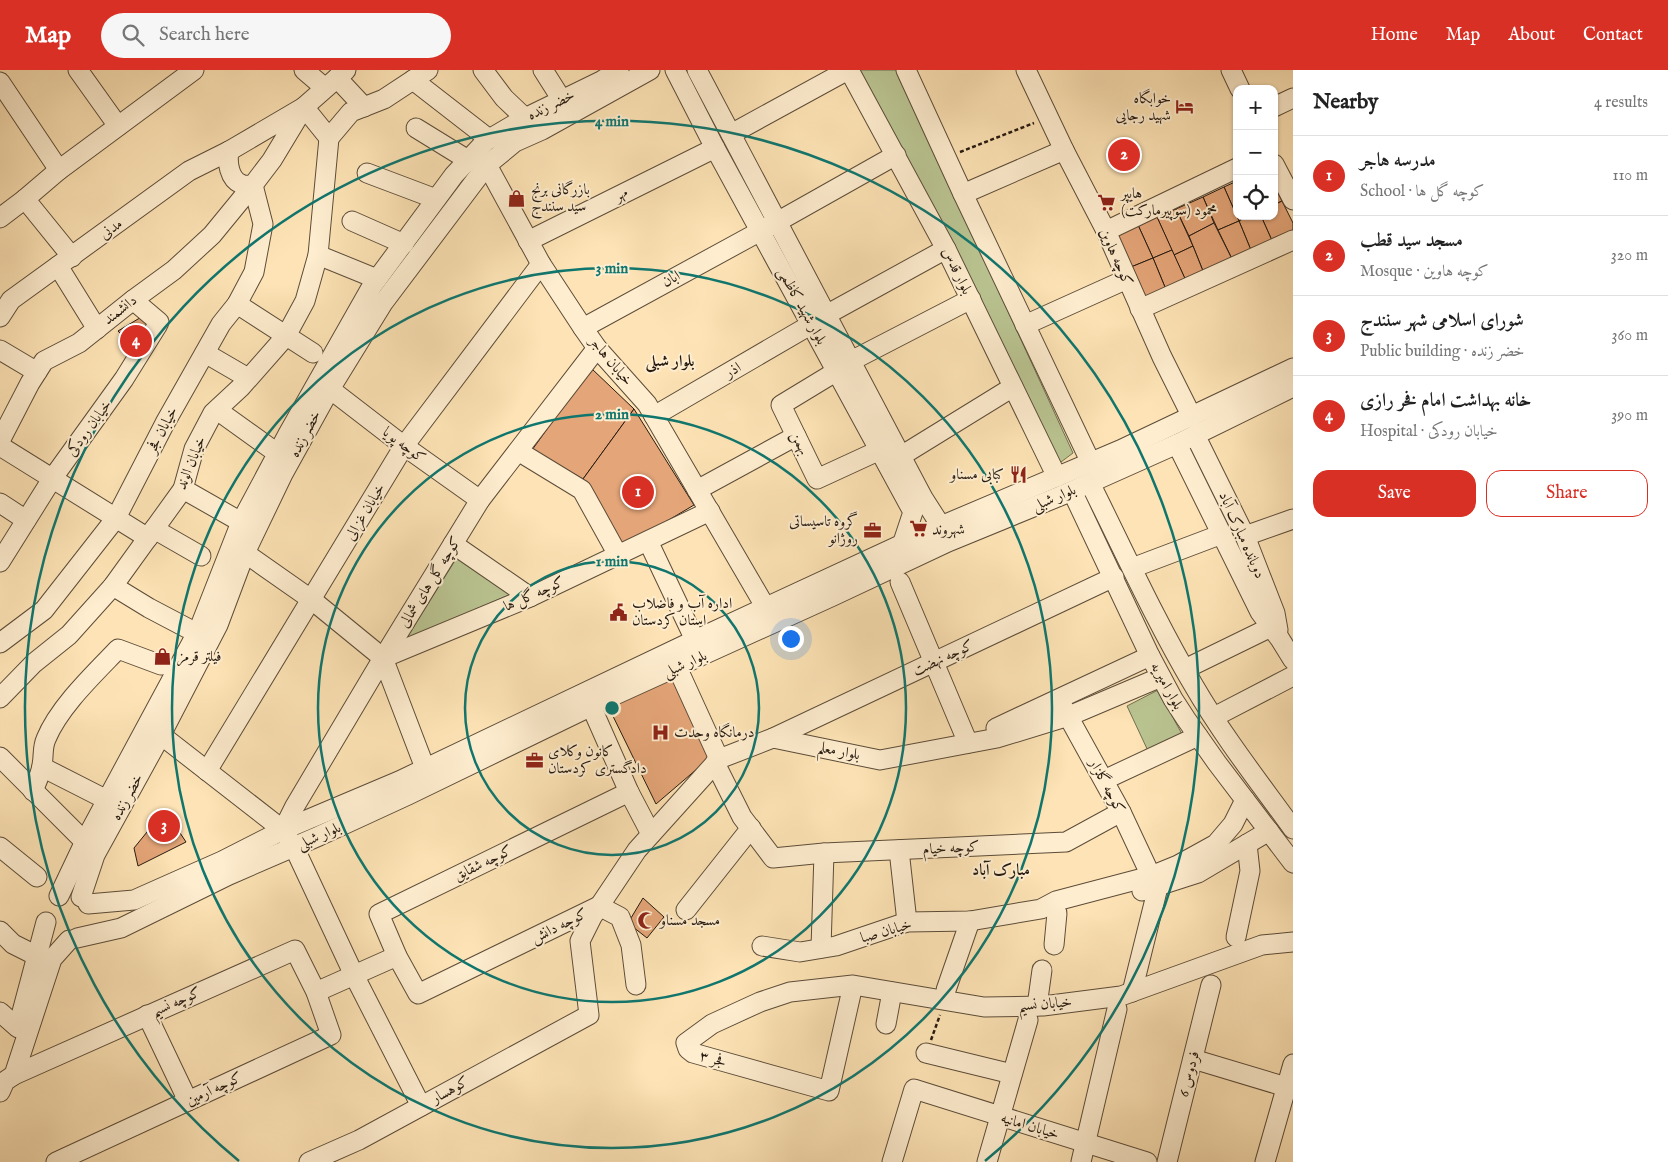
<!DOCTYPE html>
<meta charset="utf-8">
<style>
body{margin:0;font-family:"IM FELL English",Amiri,serif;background:#f6f6f6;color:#222}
.controls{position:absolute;right:15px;top:15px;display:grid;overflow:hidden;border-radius:10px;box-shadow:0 1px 4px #0004}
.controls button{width:45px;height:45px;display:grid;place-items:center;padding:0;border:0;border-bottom:1px solid #e0e0e0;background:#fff;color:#222;font:25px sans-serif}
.you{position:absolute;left:790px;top:568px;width:18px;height:18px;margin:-12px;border:4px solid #fff;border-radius:50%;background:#1a73e8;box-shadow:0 0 0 8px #1a73e833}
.badge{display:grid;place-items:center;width:32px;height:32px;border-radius:50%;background:#d93025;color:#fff;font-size:16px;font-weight:700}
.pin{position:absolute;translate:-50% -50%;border:2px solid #fff;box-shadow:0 1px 5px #0006}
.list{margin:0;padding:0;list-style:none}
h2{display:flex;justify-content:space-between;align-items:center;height:65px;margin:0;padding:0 20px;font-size:21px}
h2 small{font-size:16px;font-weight:400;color:#767676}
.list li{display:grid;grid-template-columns:32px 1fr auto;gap:15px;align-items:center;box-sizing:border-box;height:80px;padding:0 20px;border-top:1px solid #e0e0e0}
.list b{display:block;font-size:19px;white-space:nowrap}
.list p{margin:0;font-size:16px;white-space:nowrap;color:#767676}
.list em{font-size:16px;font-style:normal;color:#767676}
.actions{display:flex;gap:10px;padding:15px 20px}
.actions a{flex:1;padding:11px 0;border:1px solid #d93025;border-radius:15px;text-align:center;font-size:18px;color:#d93025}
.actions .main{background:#d93025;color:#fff}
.icon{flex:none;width:28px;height:28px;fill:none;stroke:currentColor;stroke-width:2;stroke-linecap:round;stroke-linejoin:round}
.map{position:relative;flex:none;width:1293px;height:1092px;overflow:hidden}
header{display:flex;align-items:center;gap:30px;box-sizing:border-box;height:70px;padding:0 25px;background:#d93025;color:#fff}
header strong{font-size:24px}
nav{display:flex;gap:28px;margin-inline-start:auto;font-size:18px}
.search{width:350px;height:45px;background:#f6f6f6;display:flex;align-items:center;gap:12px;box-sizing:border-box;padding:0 18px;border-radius:28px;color:#767676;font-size:19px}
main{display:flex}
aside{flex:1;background:#fff}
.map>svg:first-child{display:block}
.green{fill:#bac592;stroke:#707051}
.building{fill:#e4a578;stroke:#261a10}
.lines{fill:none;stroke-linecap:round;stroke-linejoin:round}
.minor-casing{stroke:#5c4c39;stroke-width:21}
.path{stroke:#261a10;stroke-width:2.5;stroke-dasharray:4 2.5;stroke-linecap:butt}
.minor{stroke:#feedcf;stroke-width:19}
.ring{fill:none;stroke:#0f766e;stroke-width:2.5}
.labels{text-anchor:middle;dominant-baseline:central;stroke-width:4;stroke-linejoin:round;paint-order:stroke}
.poi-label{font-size:15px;fill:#261a10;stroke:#feedcf;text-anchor:start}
.street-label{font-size:15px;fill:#261a10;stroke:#feedcf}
.neighbourhood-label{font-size:16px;font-weight:bold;fill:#261a10;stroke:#feedcf}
.centre{fill:#0f766e;stroke:#feedcf;stroke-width:2.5}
.ring-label{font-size:15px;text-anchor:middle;font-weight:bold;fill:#0f766e;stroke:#feedcf;stroke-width:4;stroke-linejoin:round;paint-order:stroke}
</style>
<header>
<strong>Map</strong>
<div class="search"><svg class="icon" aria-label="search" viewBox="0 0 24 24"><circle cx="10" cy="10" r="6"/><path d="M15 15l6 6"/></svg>Search here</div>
<nav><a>Home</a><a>Map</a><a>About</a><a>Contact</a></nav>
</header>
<main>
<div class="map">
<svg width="1293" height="1092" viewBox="0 0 1293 1092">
<rect width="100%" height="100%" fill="#fde3b5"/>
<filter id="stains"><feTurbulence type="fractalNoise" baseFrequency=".004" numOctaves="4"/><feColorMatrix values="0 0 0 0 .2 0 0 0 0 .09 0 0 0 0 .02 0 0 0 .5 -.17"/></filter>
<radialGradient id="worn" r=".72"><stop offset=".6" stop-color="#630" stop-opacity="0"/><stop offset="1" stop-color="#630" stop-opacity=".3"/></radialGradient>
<!-- green -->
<g class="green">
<polygon points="856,0 897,0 1073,383 1057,395"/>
<polygon points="461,481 518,521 406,569"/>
<polygon points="1158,620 1183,666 1149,683 1127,636"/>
</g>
<!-- building -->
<g class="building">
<polygon points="1237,111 1237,146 1248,146 1239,151 1224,117"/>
<polygon points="1274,115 1282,131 1274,135"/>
<polygon points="1224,117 1239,151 1218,160 1203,127"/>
<polygon points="1203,127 1214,153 1189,166 1176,139"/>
<polygon points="1282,131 1293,153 1293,166 1274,175 1261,146 1274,146 1274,135"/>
<polygon points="1176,139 1193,176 1174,185 1157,147"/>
<polygon points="1248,146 1261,146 1274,175 1253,185 1239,151"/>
<polygon points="1157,147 1172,180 1153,188 1138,155"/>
<polygon points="1239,151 1253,185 1234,193 1218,160"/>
<polygon points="1214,153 1234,193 1205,206 1189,166"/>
<polygon points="1138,155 1153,188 1131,197 1117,164"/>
<polygon points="1193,176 1205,206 1187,213 1174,185"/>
<polygon points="1172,180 1187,213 1167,222 1153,188"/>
<polygon points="1153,188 1167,222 1146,231 1131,197"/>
<polygon points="143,246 155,256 136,280 118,261"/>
<polygon points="591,298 634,339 583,409 532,380"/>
<polygon points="634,339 694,435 620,479 583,409"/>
<polygon points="672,606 711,687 656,734 608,636"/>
<polygon points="165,740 186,772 138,796 134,778"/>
<polygon points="643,828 664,847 647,868 628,853"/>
</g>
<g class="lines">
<defs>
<g id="minor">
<polyline points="78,0 118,56"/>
<polyline points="304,0 325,18"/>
<polyline points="483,0 504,28 525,48"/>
<polyline points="543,0 562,30"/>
<polyline points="675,0 715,78 913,442 902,475"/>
<polyline points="697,0 923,428 941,456"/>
<polyline points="849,0 946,179 1057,407"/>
<polyline points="906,0 963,124 1091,393"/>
<polyline points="1026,0 1064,80 1106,161 1162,287 1192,347"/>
<polyline points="1231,0 1240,19"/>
<polyline points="337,8 364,37"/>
<polyline points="413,10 489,69"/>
<polyline points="0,12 59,100"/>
<path d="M304 37 272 90 253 115C250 115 244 116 241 114 229 109 227 92 229 81L304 37 346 0"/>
<polyline points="304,37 329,68"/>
<polyline points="1274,37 1293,28"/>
<polyline points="416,58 468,90"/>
<polyline points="731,64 848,0"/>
<polyline points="329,68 351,42 384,29 428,0"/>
<polyline points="1274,94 1293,130"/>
<polyline points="487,95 541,194 583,258 597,278 647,334 766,538"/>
<polyline points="367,103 436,129"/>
<polyline points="963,124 1064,80"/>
<polyline points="25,129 72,187"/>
<polyline points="0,148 25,129 59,100 194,0"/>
<polyline points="352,151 404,174"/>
<polyline points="1106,161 1237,98"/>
<polyline points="528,171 715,78"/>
<polyline points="318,185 377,209"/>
<polyline points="58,196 97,259"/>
<polyline points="237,234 313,283"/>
<polyline points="1140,239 1293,170"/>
<polyline points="826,245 946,179"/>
<polyline points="0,247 11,230 189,101 229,81"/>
<polyline points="1025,255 1127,209"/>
<polyline points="583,258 777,152 896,85"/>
<polyline points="0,280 37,302"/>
<polyline points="205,283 248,308"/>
<polyline points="851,291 971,229"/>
<polyline points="837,301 781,335 817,409 880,380"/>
<polyline points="330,319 404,376 480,430"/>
<polyline points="217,340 270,378"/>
<polyline points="654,346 812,254"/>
<polyline points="1195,365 1245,466 1275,543 1278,560"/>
<polyline points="0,371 30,313 44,291 79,273 133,230 174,200 212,165 253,115"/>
<polyline points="1177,374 1260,542 1280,569 1293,590"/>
<polyline points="0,376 148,468"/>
<polyline points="518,381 582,420 618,485"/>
<polyline points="901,386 1013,317"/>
<path d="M1090 413C1124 481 1155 550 1194 616 1223 666 1259 712 1293 759"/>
<polyline points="183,419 241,452"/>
<polyline points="697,420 796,366"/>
<polyline points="1072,421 1150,586 1173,629 1186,649 1217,693 1293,793"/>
<polyline points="0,433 26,450"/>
<polyline points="154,459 201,486"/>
<polyline points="1245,466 1293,449"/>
<polyline points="648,471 695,570"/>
<polyline points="453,474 530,527"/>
<polyline points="245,483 312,530 383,588"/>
<polyline points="0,492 52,409 124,309 157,256 159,252 133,230"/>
<polyline points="1132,498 1222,464"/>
<polyline points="900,512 968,673"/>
<polyline points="113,516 149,538 187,558"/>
<polyline points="0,573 44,540 116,448 165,353 221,254 237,234 254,202 263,154 253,115"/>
<polyline points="383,588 530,527 710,441"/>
<polyline points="383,588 425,698"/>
<polyline points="677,597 719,689"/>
<polyline points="1185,599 1271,557"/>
<polyline points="0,628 34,593 69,565 113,516 183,419 194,379 213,343 241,317 286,266 305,231 318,185 329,68"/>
<polyline points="591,636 629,722 651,764"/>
<polyline points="1063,637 1121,742 1151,806"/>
<polyline points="1214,647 1293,606"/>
<polyline points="996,658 1150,586"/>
<polyline points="161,665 283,760 294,777 354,905 421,1036"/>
<polyline points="773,668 1114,507"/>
<polyline points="0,687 84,771"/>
<polyline points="715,693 742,747 773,788 824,783 1066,772 1121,742"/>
<polyline points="42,697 107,730"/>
<polyline points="207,701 404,376 541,194"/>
<polyline points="1104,710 1198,666"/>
<path d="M33 721C36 713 41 704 42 695 44 686 42 678 46 669 59 637 94 604 118 579L161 595"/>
<polyline points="283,760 295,736 383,588 480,430 597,278"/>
<polyline points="0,777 37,807"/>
<polyline points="899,780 907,852"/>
<polyline points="1142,821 1198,803 1269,761"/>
<polyline points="59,826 87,767 199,559 241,452 288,364 372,216 454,105 486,71 525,48 601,11 619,0"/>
<polyline points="81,827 95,785 161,665 218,555 245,483 283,404 330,319 383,233 487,95 515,72 542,60 650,0"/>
<polyline points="88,834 134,830 179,810 222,791 283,760 399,711 695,570 941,456 1120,380 1293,298"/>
<polyline points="599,836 418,924 397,886 379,844 629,722"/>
<polyline points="599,836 620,847 631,875 636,915"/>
<polyline points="686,840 751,758"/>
<polyline points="0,861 13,874 37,886"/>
<polyline points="1236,867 1250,801 1247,774"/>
<polyline points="77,868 121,858 229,805 319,766 408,725 606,629 833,526 948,472 1065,424 1177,374 1293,317"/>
<polyline points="1054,875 1057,843"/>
<polyline points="762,876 800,882 836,876 907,852 970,851 1041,839 1056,831 1151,806 1178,795 1216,774 1233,754 1245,730"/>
<polyline points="821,878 824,783"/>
<polyline points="853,915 829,1021 693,983 688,979 686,973 712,954 760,932 790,922 853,915 984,937 1043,936 1121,926 1262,875 1293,872"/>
<polyline points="946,920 970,851"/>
<polyline points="316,922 397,886"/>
<polyline points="1132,922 1158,817"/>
<polyline points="1037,936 1042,900"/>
<polyline points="0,942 18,958"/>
<polyline points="147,945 188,1031"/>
<polyline points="886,954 892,922"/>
<polyline points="18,957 46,852"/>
<polyline points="926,983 1012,1004"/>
<polyline points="1193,989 1293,1019"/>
<polyline points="14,1005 295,880 316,922 331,965 56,1092"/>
<polyline points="0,1022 5,1011 14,1005 52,889 69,870"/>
<polyline points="309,1092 359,1070 589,945 580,871 592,847 637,780 719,689 773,668 880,690 997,668 1069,646 1161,607"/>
<polyline points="892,1092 914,1019 1147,1092"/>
<polyline points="987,1092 1028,950"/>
<polyline points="1081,1092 1117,939"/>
<polyline points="1167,1092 1211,915"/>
<polyline points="1265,1092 1293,994"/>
</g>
</defs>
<!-- minor casing -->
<use href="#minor" class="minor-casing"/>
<!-- path -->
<g class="path">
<polyline points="960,82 1034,53"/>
<polyline points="931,970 940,945"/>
</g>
<!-- minor -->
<use href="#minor" class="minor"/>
</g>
<!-- distance rings -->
<g class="ring">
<circle cx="612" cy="638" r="147"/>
<circle cx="612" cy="638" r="294"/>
<circle cx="612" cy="638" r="440"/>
<path d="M239 1091A587 587 0 1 1 985 1091"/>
</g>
<!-- icons -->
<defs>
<symbol id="hotel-bare" viewBox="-9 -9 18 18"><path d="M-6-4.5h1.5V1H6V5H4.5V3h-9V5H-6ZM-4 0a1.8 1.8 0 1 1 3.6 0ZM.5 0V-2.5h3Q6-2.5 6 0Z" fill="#8f2418" stroke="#feedcf" stroke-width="2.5" paint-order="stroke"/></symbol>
<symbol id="shop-bare" viewBox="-9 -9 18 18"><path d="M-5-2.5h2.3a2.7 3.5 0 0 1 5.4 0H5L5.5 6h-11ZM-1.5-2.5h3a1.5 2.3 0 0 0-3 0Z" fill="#8f2418" stroke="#feedcf" stroke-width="2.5" paint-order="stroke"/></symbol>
<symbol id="supermarket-bare" viewBox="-9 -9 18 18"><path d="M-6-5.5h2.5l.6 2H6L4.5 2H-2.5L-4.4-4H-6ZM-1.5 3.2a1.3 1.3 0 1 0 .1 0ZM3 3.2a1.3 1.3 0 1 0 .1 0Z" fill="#8f2418" stroke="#feedcf" stroke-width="2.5" paint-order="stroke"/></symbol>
<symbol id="restaurant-bare" viewBox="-9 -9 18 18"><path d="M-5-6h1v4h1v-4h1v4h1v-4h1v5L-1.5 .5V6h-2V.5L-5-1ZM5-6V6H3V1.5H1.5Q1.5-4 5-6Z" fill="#8f2418" stroke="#feedcf" stroke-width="2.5" paint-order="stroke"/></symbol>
<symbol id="office-bare" viewBox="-9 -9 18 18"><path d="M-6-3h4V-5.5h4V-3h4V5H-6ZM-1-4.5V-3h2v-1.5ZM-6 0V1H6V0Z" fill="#8f2418" stroke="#feedcf" stroke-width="2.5" paint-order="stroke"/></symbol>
<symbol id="civic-bare" viewBox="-9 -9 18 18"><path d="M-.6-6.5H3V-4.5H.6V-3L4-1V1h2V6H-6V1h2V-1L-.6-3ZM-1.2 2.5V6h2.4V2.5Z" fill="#8f2418" stroke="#feedcf" stroke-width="2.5" paint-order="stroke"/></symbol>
<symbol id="hospital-bare" viewBox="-9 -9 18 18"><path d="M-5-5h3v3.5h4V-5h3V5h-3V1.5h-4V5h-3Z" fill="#8f2418" stroke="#feedcf" stroke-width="2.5" paint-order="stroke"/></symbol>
<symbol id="mosque-bare" viewBox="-9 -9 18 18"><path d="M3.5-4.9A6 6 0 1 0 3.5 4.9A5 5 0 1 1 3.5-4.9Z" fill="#8f2418" stroke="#feedcf" stroke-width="2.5" paint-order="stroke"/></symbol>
</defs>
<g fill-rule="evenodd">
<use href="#hotel-bare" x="1172" y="24" width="25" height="25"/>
<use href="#shop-bare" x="504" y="116" width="25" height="25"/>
<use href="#supermarket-bare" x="1094" y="120" width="25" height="25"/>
<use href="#restaurant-bare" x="1006" y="392" width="25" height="25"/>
<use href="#supermarket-bare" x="906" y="446" width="25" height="25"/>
<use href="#office-bare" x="860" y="448" width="25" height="25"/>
<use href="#civic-bare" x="606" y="530" width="25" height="25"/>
<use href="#shop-bare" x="150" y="574" width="25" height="25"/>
<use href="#hospital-bare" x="648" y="650" width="25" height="25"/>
<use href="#office-bare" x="522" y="678" width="25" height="25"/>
<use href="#mosque-bare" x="634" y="838" width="25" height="25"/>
</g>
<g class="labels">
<!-- poi labels -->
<g class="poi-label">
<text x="1171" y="28" text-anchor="end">خوابگاه<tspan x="1171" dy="17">شهید رجایی</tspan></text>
<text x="531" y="119">بازرگانی برنج<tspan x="531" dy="17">سید سنندج</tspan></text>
<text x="1121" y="123">هایپر<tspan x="1121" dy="17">(سوپیرمارکت) محمود</tspan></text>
<text x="1004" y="404" text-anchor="end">کبابی مسناو</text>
<text x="858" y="451" text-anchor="end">گروه تاسیساتی<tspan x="858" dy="17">روژانو</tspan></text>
<text x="932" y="459">شهروند</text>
<text x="632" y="533">اداره آب و فاضلاب<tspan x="632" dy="17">استان کردستان</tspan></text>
<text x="177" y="586">فیلتر قرمز</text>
<text x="674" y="662">درمانگاه وحدت</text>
<text x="548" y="681">کانون وکلای<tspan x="548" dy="17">دادگستری کردستان</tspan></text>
<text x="660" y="850">مسجد مسناو</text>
</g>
<!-- street labels -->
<g class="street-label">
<text transform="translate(551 35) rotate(-26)">خضر زنده</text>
<text transform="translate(621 124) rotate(-27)">مهر</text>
<text transform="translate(111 159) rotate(-36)">مدنی</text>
<text transform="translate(1116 187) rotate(66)">کوچه هاوین</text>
<text transform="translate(957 201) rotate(64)">بلوار قدس</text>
<text transform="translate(671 209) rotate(-29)">ابان</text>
<text transform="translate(802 236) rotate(61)">بلوار شهید کاظمی</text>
<text transform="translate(120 240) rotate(-38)">دانشمند</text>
<text transform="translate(611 291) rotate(50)">خیابان هاجر</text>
<text transform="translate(733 300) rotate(-30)">اذر</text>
<text transform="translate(89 358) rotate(-54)">خیابان رودکی</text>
<text transform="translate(162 360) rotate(-62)">خیابان فجر</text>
<text transform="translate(305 364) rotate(-62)">خضر زنده</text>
<text transform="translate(800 373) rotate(64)">بهمن</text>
<text transform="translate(404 375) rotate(37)">کوچه پویا</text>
<text transform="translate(191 393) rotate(-68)">خیابان الوند</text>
<text transform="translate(1054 428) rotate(-23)">بلوار شبلی</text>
<text transform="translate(365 442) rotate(-59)">خیابان غزالی</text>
<text transform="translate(1242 465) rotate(66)">دوبانده مبارک آباد</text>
<text transform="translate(430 512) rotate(-58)">کوچه گل های شمالی</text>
<text transform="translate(534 524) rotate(-24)">کوچه گل ها</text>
<text transform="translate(943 588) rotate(-25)">کوچه نهضت</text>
<text transform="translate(685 594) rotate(-24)">بلوار شبلی</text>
<text transform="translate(1167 616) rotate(61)">بلوار امیریه</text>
<text transform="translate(839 681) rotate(11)">بلوار معلم</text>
<text transform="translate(1107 716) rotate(62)">کوچه گلزار</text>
<text transform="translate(127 727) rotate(-61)">خضر زنده</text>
<text transform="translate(319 766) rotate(-24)">بلوار شبلی</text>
<text transform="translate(951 778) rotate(-3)">کوچه خیام</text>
<text transform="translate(483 793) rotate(-26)">کوچه شقایق</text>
<text transform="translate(559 856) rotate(-26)">کوچه دانش</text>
<text transform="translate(886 861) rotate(-16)">خیابان صبا</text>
<text transform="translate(176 932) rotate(-24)">کوچه نسیم</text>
<text transform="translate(1045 934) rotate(-5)">خیابان نسیم</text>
<text transform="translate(713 989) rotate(15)">فجر ۳</text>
<text transform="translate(1189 1004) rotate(-76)">فردوس 6</text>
<text transform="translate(214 1019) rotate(-25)">کوچه آرمین</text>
<text transform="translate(450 1020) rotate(-29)">کوهسار</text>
<text transform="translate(1030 1056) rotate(17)">خیابان امانیه</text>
</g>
<!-- neighbourhood labels -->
<g class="neighbourhood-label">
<text x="670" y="292">بلوار شبلی</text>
<text x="1001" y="801">مبارک آباد</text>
</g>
</g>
<circle cx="612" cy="638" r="8" class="centre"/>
<g class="ring-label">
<text x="612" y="56">4 min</text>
<text x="612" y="203">3 min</text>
<text x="612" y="349">2 min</text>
<text x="612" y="496">1 min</text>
</g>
<rect width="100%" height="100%" filter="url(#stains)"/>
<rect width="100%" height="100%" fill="url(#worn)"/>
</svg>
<div class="controls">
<button>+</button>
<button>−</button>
<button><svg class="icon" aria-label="locate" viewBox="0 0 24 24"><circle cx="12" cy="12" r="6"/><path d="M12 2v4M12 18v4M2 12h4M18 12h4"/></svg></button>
</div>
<div class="you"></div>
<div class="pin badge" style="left:638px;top:422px">1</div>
<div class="pin badge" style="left:1124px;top:85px">2</div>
<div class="pin badge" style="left:164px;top:756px">3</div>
<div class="pin badge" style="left:136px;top:271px">4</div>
</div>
<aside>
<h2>Nearby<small>4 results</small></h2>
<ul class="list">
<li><span class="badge">1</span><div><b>مدرسه هاجر</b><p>School · کوچه گل ها</p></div><em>110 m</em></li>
<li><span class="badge">2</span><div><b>مسجد سید قطب</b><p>Mosque · کوچه هاوین</p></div><em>320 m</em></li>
<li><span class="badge">3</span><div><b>شورای اسلامی شهر سنندج</b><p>Public building · خضر زنده</p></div><em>360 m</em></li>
<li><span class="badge">4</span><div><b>خانه بهداشت امام فخر رازی</b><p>Hospital · خیابان رودکی</p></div><em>390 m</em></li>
</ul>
<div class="actions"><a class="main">Save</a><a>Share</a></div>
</aside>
</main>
